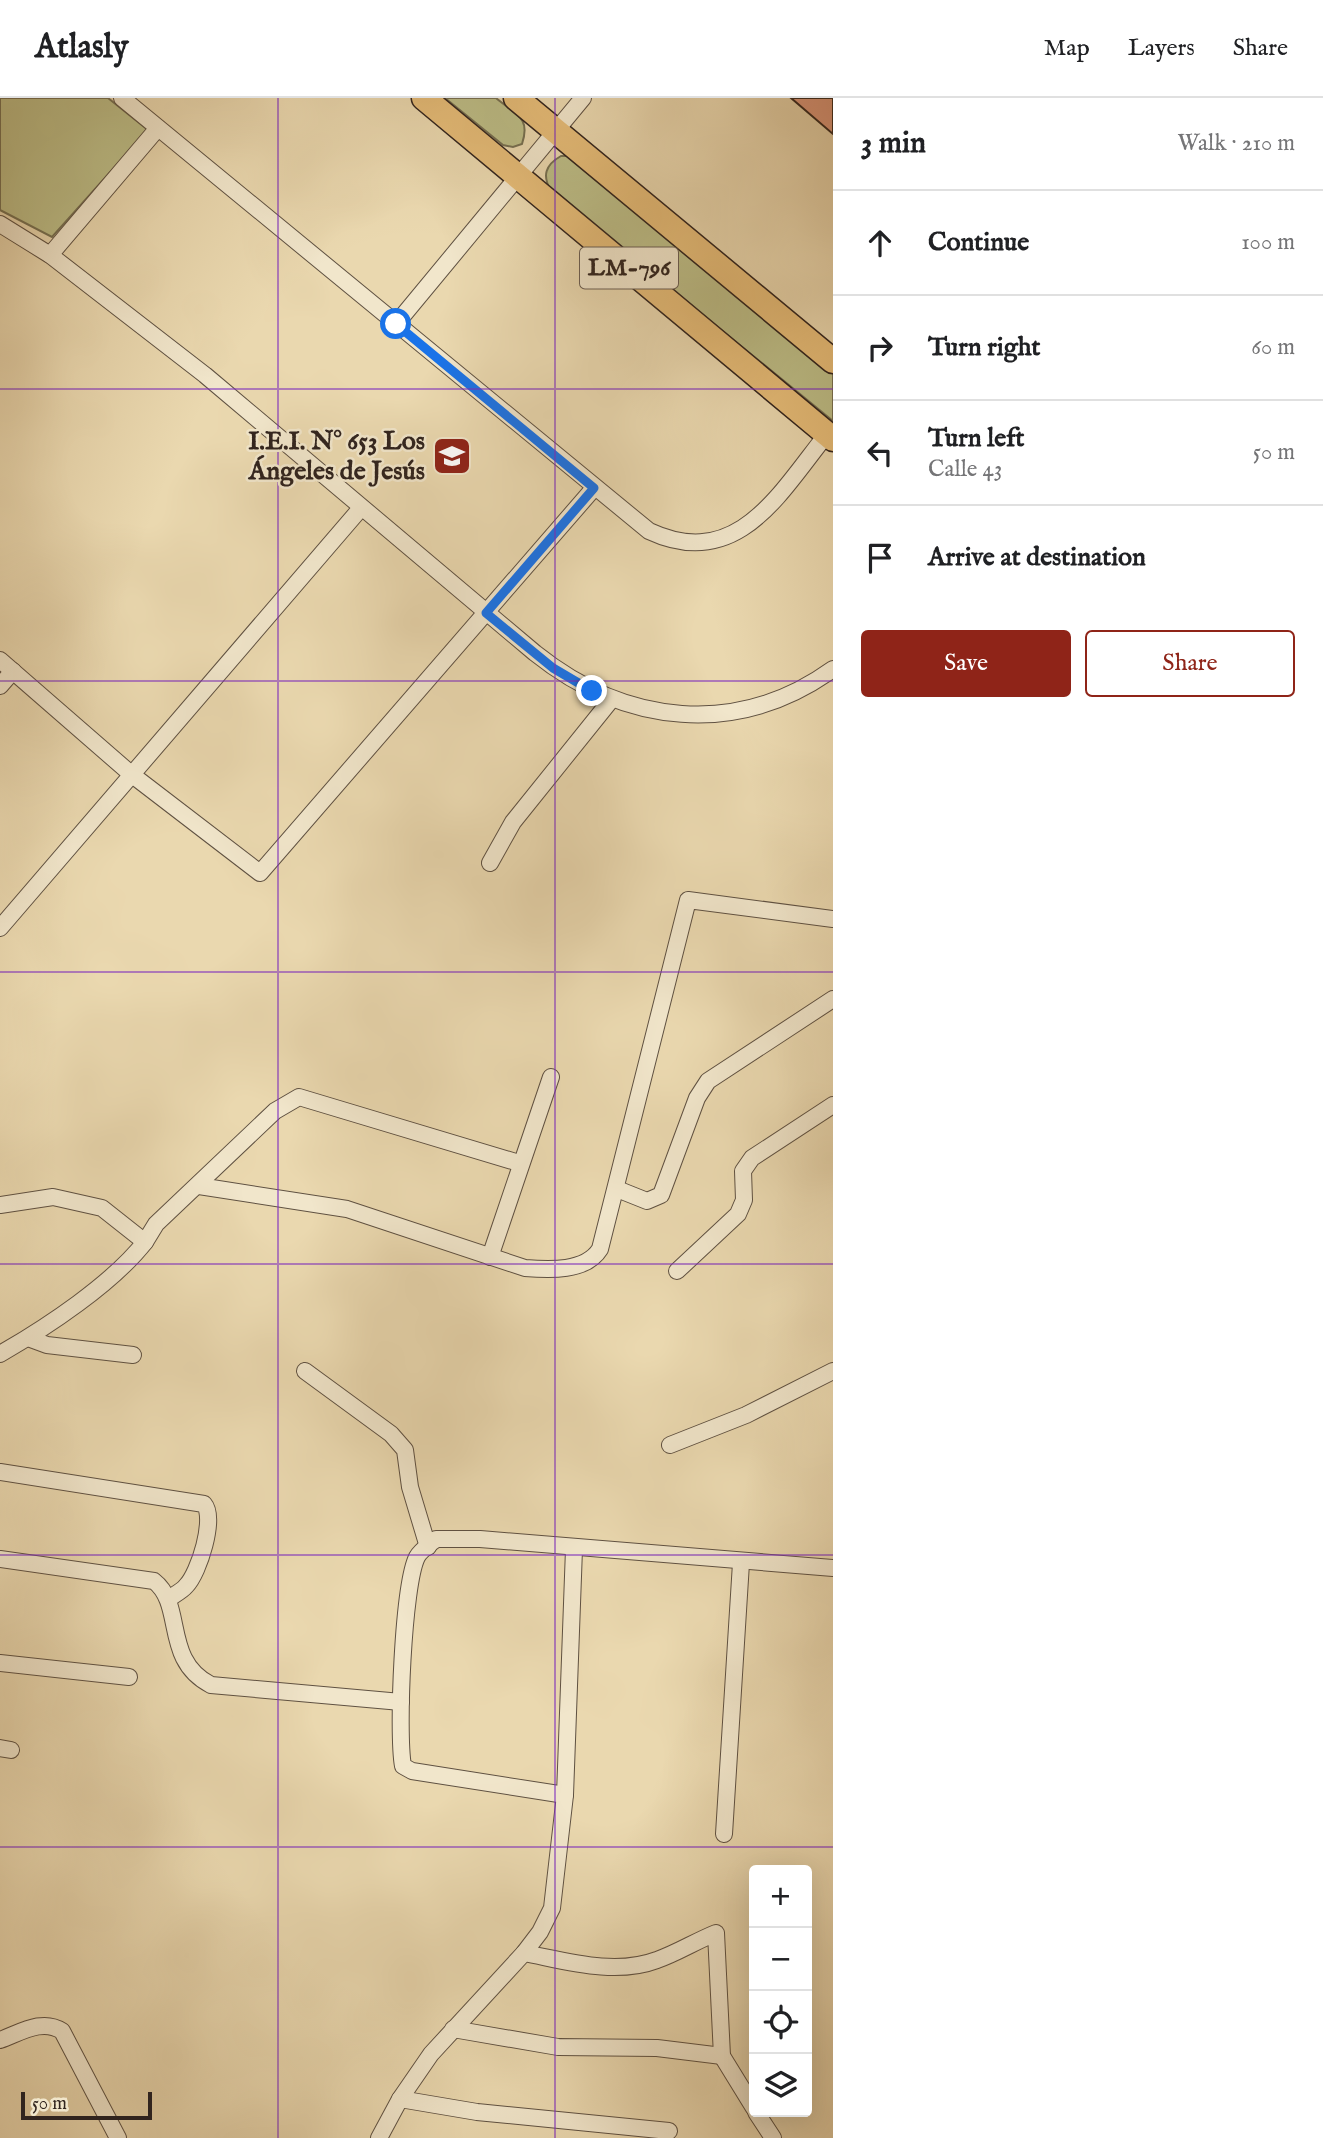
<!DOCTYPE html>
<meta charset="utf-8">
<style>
body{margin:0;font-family:"IM FELL English",serif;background:#f2f2f2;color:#202124}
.controls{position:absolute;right:21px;bottom:21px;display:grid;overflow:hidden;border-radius:7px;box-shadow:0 7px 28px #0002}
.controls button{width:63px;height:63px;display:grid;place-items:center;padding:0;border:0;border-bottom:2px solid #e0e0e0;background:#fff;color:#202124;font:35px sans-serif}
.scale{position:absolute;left:21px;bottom:18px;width:131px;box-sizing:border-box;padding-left:7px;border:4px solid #31241e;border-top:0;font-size:19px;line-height:24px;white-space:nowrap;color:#31241e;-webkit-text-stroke:5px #f1e6cb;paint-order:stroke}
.stop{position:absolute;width:21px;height:21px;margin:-16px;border:5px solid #1a73e8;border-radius:50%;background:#fff}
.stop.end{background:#1a73e8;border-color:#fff;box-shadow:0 2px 7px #0008}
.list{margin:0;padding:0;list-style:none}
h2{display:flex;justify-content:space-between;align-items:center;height:91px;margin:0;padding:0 28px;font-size:30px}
h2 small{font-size:23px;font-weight:400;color:#757577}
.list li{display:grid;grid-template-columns:46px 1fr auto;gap:21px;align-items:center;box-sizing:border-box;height:105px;padding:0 28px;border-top:2px solid #e0e0e0}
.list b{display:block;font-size:26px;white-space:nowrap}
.list p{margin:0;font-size:23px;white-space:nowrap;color:#757577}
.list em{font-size:23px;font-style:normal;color:#757577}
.actions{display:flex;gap:14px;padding:21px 28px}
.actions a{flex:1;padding:16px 0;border:2px solid #8f2418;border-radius:7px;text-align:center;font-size:24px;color:#8f2418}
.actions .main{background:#8f2418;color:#fff}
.icon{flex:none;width:38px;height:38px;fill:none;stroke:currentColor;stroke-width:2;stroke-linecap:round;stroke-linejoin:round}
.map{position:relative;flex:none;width:833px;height:2040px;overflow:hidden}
header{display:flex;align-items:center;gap:42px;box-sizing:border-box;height:98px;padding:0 35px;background:#fff;border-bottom:2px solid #e0e0e0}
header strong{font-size:33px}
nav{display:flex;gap:38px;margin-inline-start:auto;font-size:24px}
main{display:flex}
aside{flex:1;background:#fff}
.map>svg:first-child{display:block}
.green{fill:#bcbd87;stroke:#767052;stroke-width:2}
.building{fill:#de987d;stroke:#31241e;stroke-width:2}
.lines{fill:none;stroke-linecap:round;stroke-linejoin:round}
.street-casing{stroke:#5f5142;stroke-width:18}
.primary-casing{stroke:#31241e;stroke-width:27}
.street{stroke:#f1e6cb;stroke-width:16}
.primary{stroke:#e5bc78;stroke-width:24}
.route{stroke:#1a73e8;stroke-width:9}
.grid{fill:none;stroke:#7b2cbf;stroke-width:2;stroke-opacity:0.55}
.labels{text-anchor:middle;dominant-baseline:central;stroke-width:5;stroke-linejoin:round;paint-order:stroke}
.shield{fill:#f1e6cb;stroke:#6b5e52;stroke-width:2}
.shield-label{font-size:24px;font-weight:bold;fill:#31241e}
.poi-label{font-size:26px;font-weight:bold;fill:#31241e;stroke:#f1e6cb;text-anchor:end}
</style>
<header>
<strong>Atlasly</strong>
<nav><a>Map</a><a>Layers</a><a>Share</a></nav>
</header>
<main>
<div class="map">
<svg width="833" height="2040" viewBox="0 0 833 2040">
<rect width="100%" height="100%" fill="#ead8af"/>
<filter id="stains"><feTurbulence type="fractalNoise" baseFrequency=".00286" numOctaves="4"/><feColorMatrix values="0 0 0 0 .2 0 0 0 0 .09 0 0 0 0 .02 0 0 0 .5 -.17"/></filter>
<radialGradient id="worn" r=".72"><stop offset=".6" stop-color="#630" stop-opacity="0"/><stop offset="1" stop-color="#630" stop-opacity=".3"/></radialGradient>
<!-- green -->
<g class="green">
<polygon points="0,0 108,0 148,32 52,139 0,112"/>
<path d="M445 0H496C516 17 531 19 522 46L513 49 503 47Z"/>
<path d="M561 58H567L833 272V323L551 93C542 78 545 67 561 58Z"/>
</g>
<!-- building -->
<polygon class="building" points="791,0 833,0 833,36"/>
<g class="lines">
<defs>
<g id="street">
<path d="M122 0 649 433C737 474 779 396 827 336"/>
<path d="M0 126 50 157 205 277 535 555C625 627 737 640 833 571"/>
<polyline points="50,157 158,30"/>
<polyline points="396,226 583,0"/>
<polyline points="0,562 131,676 260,775 594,390"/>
<polyline points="0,588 13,573"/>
<polyline points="490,765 513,724 611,602"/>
<polyline points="0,830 361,410"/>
<path d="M199 1088 347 1111 525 1170C549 1172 586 1174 600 1151L688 802 833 821"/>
<polyline points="617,1091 647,1103 661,1097 697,1000 708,983 833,901"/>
<path d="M0 1107 53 1099 102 1110 145 1144C112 1186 47 1229 0 1256"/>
<polyline points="145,1144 156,1126 275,1013 299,999 519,1065"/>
<polyline points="490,1159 551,979"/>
<polyline points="677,1173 738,1116 744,1102 743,1073 752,1060 833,1007"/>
<polyline points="28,1240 47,1247 133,1257"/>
<polyline points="305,1273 391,1336 405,1352 410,1389 428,1449"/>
<polyline points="670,1347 746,1317 833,1273"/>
<path d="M0 1374 204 1406C216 1420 199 1475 186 1488 182 1493 174 1497 168 1501"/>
<path d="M0 1461 154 1483C185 1507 162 1562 211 1587L401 1604"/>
<polyline points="0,1565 129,1579"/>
<polyline points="0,1650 11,1652"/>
<path d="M565 1697 412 1673 403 1668C397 1635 403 1487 417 1459 420 1453 430 1446 436 1441H480L833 1470"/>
<polyline points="724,1736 741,1465"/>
<path d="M524 1855C566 1863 615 1878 657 1862 677 1855 696 1843 716 1835L722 1958 754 2010"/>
<polyline points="453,1931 558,1949 657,1950 722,1958"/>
<path d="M0 1942C20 1935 42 1920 62 1933L118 2040"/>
<polyline points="400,2001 477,2014 669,2033"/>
<polyline points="756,2014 773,2040"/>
<polyline points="379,2040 400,2001 431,1956 524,1855 540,1834 552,1810 565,1697 574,1451"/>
</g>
<g id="primary">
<polyline points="424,0 833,341"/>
<polyline points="516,0 833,263"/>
</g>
</defs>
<!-- street casing -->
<use href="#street" class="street-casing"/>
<!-- primary casing -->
<use href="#primary" class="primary-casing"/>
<!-- street -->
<use href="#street" class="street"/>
<!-- primary -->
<use href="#primary" class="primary"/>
</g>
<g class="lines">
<!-- route -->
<polyline class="route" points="396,226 594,390 486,515 553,570 592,593"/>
</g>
<!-- grid -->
<path class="grid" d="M278 0V2040M555 0V2040M0 291H833M0 583H833M0 874H833M0 1166H833M0 1457H833M0 1749H833"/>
<!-- icons -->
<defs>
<symbol id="school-square" viewBox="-11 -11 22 22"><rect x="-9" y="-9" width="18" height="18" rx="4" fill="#8f2418" stroke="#f1e6cb"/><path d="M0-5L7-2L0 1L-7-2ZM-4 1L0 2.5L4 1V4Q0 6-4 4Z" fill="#fff"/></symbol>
</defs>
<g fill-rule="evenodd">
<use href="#school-square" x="430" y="336" width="44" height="44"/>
</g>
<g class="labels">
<!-- shield labels -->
<rect class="shield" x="580" y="149.5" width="98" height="41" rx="5"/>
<g class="shield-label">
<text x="629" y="170">LM-796</text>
</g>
<!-- poi labels -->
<g class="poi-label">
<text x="425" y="343">I.E.I. N° 653 Los<tspan x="425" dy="30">Ángeles de Jesús</tspan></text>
</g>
</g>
<rect width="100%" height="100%" filter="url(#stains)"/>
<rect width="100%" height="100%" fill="url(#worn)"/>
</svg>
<div class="controls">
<button>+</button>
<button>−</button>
<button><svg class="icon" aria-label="locate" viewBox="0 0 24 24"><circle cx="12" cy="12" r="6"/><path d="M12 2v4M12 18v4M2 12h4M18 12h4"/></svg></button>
<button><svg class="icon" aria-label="layers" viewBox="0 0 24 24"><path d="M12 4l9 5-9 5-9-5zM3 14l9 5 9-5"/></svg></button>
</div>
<div class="scale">50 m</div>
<div class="stop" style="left:396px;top:226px"></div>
<div class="stop end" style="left:592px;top:593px"></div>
</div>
<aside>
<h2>3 min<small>Walk · 210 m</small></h2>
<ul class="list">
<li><svg class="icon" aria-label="ahead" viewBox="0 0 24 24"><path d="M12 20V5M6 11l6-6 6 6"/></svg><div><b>Continue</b></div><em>100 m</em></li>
<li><svg class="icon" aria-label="right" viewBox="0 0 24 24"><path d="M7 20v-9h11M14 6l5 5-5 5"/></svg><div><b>Turn right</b></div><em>60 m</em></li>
<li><svg class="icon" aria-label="left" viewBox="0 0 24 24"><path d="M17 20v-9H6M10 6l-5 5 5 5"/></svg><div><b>Turn left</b><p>Calle 43</p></div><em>50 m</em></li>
<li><svg class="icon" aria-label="arrive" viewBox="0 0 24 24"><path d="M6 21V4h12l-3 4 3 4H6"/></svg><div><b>Arrive at destination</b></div></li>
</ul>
<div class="actions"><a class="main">Save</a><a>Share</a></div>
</aside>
</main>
